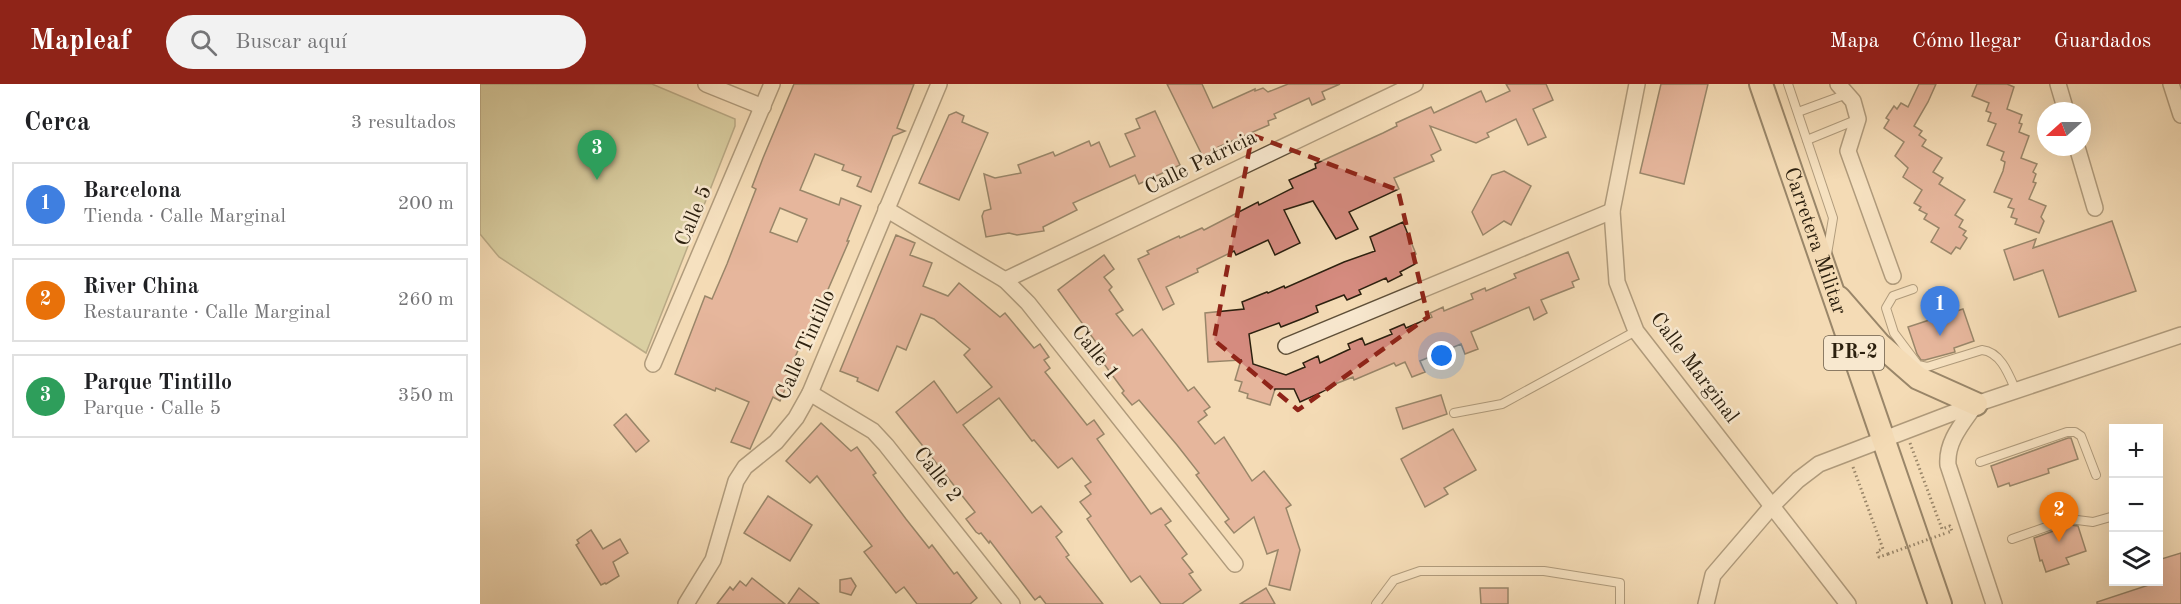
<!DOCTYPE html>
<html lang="es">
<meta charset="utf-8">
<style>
body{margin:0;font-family:"Old Standard TT",serif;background:#f2f2f2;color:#202124}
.controls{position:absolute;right:18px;bottom:18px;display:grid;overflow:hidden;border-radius:0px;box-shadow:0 6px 24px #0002}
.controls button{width:54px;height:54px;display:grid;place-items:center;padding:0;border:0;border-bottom:2px solid #e0e0e0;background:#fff;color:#202124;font:30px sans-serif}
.compass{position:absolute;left:1557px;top:18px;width:54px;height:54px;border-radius:50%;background:#fff;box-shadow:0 6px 24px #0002;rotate:249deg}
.you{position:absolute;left:962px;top:272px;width:21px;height:21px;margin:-15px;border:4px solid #fff;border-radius:50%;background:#1a73e8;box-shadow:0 0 0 9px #1a73e833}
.badge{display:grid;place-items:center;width:39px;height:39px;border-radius:50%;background:#8f2418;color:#fff;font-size:20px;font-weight:700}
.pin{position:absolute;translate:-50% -50px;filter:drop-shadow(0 2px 3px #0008)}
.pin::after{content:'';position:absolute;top:32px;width:21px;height:18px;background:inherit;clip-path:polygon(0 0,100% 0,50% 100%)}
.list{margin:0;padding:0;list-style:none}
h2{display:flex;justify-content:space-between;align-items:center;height:78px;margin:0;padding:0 24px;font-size:26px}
h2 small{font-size:20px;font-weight:400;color:#757577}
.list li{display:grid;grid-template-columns:39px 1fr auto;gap:18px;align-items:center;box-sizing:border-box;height:84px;margin:0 12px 12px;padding:0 12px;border:2px solid #e0e0e0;border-radius:0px}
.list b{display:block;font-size:22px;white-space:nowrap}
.list p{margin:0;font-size:20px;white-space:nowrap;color:#757577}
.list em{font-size:20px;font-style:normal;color:#757577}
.icon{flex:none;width:33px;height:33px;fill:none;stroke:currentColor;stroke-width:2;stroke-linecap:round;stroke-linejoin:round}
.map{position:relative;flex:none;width:1701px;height:520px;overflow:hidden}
header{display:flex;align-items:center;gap:36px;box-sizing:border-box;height:84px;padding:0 30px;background:#8f2418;color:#fff}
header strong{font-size:28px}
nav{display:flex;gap:33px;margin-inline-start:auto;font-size:21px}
.search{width:420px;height:54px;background:#f2f2f2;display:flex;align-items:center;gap:15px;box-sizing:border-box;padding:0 21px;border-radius:33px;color:#757577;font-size:22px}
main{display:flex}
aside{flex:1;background:#fff}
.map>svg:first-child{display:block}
.green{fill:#bbc08d;stroke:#74704e;stroke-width:1.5}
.building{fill:#d58b7f;stroke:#2c200f;stroke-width:1.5;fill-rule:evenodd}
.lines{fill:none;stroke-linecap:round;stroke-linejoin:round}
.lane-casing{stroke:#5e4f38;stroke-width:10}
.street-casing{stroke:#5e4f38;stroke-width:18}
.primary-casing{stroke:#2c200f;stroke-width:26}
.path{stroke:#2c200f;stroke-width:3;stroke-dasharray:1.5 3;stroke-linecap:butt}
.lane{stroke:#f8e8cf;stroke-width:8}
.street{stroke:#f8e8cf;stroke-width:15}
.primary{stroke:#f4dbb5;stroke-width:22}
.path-bridge{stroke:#2c200f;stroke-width:3;stroke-dasharray:1.5 3;stroke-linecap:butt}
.marked{fill:none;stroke:#8f2418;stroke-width:4.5;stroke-dasharray:12 8;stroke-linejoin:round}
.labels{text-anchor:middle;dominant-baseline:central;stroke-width:5;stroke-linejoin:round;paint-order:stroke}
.shield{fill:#f8e8cf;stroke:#695c49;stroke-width:1.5}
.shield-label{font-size:20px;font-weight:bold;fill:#2c200f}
.street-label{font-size:21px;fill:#2c200f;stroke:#f8e8cf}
</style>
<header>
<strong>Mapleaf</strong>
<div class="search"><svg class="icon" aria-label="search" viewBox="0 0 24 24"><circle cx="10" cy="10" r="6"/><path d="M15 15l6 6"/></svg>Buscar aquí</div>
<nav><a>Mapa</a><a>Cómo llegar</a><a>Guardados</a></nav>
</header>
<main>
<aside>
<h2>Cerca<small>3 resultados</small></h2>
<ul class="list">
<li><span class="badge" style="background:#3f7fe0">1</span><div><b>Barcelona</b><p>Tienda · Calle Marginal</p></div><em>200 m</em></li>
<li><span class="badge" style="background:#e8710a">2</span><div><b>River China</b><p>Restaurante · Calle Marginal</p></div><em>260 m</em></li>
<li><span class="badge" style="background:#2e9e5b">3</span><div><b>Parque Tintillo</b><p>Parque · Calle 5</p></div><em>350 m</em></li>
</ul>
</aside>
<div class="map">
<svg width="1701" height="520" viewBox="0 0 1701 520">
<rect width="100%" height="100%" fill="#f4dbb5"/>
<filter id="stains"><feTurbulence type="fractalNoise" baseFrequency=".00333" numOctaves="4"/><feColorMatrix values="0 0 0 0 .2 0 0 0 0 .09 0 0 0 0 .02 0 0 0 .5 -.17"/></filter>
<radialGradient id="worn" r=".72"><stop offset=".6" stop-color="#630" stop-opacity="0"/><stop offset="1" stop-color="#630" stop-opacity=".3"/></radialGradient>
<!-- green -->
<polygon class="green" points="0,0 172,0 255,35 255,42 166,269 19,173 0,150"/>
<!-- building -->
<g class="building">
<path d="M314 0H434L417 44 425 47 413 52 391 108 377 102 381 93 362 86 364 81 335 70 320 106 359 121 361 114 381 122 367 157H369L327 254 324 253 312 280 315 282 300 317 293 313 270 365 251 358 269 318 236 304 235 307 195 290 225 212 232 215 247 180 276 105 272 103 283 74ZM300 124 327 135 317 158 290 148Z"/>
<polygon points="687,0 722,0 733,24 775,5 775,7 783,4 788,8 808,0 860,0 842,8 845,15 832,21 829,14 794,30 796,34 788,37 789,41 738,63 739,65 723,73"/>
<polygon points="1026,0 1066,0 1073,16 1053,25 1066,53 1048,61 1036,35 1007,49 1009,53 996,59 950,42 961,66 951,71 954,77 914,94 919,105 869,128 878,145 856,155 833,117 804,126 820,159 795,171 788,156 756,171 754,167 717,185 718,188 686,203 694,220 683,226 658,175 669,170 667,167 699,152 700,154 722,144 724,146 778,118 779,121 813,104 809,96 836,84 835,80 903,49 917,42 916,39 951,23 954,29 1001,7 1006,18 1030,7"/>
<polygon points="1181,0 1228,0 1204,100 1160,89"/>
<polygon points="1439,0 1456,0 1448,18 1434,42 1442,47 1439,51 1446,56 1442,62 1462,74 1453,88 1463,94 1459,100 1485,116 1475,131 1483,136 1479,143 1486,147 1483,151 1487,154 1480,165 1476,163 1471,170 1451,158 1459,144 1444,135 1447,130 1439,126 1441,123 1434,119 1442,106 1423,93 1428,84 1415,72 1424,58 1404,44 1409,36 1406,34 1414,22 1417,25 1421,19 1428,23"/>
<polygon points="1497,0 1527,0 1534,3 1527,25 1542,31 1539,39 1542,40 1539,48 1549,52 1541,74 1557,80 1553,88 1556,90 1553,98 1556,99 1549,115 1566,122 1561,133 1564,137 1559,149 1535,140 1537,135 1531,133 1534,125 1528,123 1532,115 1514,108 1523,87 1525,78 1521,76 1524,68 1507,61 1516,40 1508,37 1511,29 1506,27 1509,19 1492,12"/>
<polygon points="675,27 700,81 659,100 655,91 593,119 597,126 563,143 564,147 537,151 529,149 506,153 502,132 504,127 511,125 504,90 515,94 541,89 538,81 573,68 575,72 609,57 611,62 619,58 630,83 655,72 645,50 660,44 656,35"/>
<polygon points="476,28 484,32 482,38 508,49 479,116 439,99 469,31"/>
<polygon points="1024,87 1051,102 1031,141 1024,137 1003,151 992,128 1012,91"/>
<polygon points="1632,137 1656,207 1579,233 1563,186 1534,196 1524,166 1556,155 1553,164"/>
<polygon points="923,138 936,170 933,172 937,179 920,188 922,191 908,198 906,194 879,206 881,210 867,216 864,211 836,222 838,228 824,234 801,243 799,239 769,250 773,280 806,291 825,283 823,279 838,272 840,279 870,265 868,260 882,254 885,261 912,250 910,246 924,240 926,244 952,233 950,229 963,223 964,227 993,215 991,210 1005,204 1006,207 1036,194 1034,190 1088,168 1099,195 1092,198 1094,203 1061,216 1067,229 1054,236 1049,223 991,248 998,265 985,270 981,260 940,277 945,288 932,293 925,278 916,282 914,279 874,296 873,293 850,302 851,304 820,318 814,305 795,305 790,321 767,314 768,310 759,307 762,298 755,296 761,276 728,278 725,229 764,225 762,218 787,208 788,209 804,202 805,204 864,178 895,167 890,153"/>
<polygon points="416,151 435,159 430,171 452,179 443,202 468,212 479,199 520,233 525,229 554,264 560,260 569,273 564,276 570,284 565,288 577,303 607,341 614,336 624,350 617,355 671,430 681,424 691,437 685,441 707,470 702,474 713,488 709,490 721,506 702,520 681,520 660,492 651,498 607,435 611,432 600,418 611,410 605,402 611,398 592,374 578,384 554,356 552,357 519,314 483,341 552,429 561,422 582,448 576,453 589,471 586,473 623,520 566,520 560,512 555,516 510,457 509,459 501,449 499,450 496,448 486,435 495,428 416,328 454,297 477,329 512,303 484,271 490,265 454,235 441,230 426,266 417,262 398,307 377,297 378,294 360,287"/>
<polygon points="624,171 634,185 624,193 632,203 629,206 643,226 636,230 653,252 662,245 708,307 714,303 730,323 724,327 727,331 718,338 735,360 744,353 772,397 784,387 811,421 806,424 820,466 810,506 789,501 798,466 787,470 774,433 754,449 745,438 749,435 716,391 719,389 697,361 659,316 652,321 642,309 644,307 621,276 626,272 578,206"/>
<polygon points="1483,225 1494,257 1474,264 1475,268 1445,276 1441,276 1437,270 1428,243"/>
<polygon points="961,311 967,330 923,345 916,324"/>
<polygon points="146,330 169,357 156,368 134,341"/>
<polygon points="341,339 371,367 377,363 396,389 393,391 426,435 449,464 452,461 474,490 477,488 497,514 490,520 437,520 424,503 416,509 384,468 392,462 337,392 330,399 306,377"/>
<polygon points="973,345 996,386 964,404 968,410 945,423 921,375"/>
<polygon points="1588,354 1591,354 1598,375 1568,385 1569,389 1530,402 1529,399 1518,403 1511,382"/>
<polygon points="288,412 332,441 310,477 264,449"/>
<polygon points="1590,441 1598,442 1606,467 1586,474 1589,480 1566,488 1562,476 1560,477 1554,454"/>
<polygon points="111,446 123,465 140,455 148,469 133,478 139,492 126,500 125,499 121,501 96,461 99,459 97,456"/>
<polygon points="1701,469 1701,520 1617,520 1617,518 1678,498 1678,476"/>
<polygon points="272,494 305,520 237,520 250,503 253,506 260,497 266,502"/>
<polygon points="371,494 376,502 371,511 360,508 360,496"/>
<polygon points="319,504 339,520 308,520"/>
<polygon points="786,504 795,520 760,520"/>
<polygon points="1000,504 1028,504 1028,520 1001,520"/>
</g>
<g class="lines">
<defs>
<g id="lane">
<polyline points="1308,0 1353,134 1347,170"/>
<polyline points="1318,28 1367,10"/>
<polyline points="1327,56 1376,36"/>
<path d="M1433 205 1413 212 1406 224 1414 249 1438 281 1447 283 1502 266C1521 268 1529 291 1536 307"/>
<polyline points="974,329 1022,320 1156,247"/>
<polyline points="1500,378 1587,348 1595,348 1601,352 1616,391"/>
<polyline points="1532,455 1589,435 1613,438 1634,432"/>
<polyline points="896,520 914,496 940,487 1064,487 1140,499 1140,520"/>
</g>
<g id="street">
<polyline points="226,0 283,23"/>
<polyline points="1157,0 1132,127 1137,198 1156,247 1368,520"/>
<polyline points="1358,0 1373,17 1378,35 1368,67 1413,192"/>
<polyline points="1578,0 1586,27"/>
<polyline points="1691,0 1701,31"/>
<polyline points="1597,63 1615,124"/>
<polyline points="406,125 525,196 548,219 755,480"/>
<polyline points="525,196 935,0"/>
<polyline points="806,262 1132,127"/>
<polyline points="173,280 292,0"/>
<polyline points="330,309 393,347 406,361 532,520"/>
<path d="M1496 320C1483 339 1466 357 1468 381L1514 520"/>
<polyline points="206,520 233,476 256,397 265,383 296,358 316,334 330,309 459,0"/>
<polyline points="1226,520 1233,491 1293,421 1318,396 1339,380 1496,320 1701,251"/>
</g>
<g id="primary">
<path id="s1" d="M1281 0 1460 520"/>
<polyline points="1359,214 1399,260 1438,294 1496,320"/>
</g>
</defs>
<!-- lane casing -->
<use href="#lane" class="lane-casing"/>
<!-- street casing -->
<use href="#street" class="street-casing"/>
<!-- primary casing -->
<use href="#primary" class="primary-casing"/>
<!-- path -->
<g class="path">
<polyline points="1430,359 1462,445 1470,442 1472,447 1466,449"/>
<polyline points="1373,383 1403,465 1397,467 1399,473 1408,470"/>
</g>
<!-- lane -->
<use href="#lane" class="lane"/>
<!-- street -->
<use href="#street" class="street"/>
<!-- primary -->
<use href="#primary" class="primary"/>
<!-- path-bridge -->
<polyline class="path-bridge" points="1408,470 1466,449"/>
</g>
<!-- marked area -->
<path d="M0 0H1701V520H0ZM772 51 918 106 948 233 818 326 734 256Z" fill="#f4dbb5" fill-opacity=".55" fill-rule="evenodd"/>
<path class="marked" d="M772 51 918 106 948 233 818 326 734 256Z"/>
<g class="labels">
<!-- shield labels -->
<rect class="shield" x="1344" y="252" width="60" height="34" rx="4.5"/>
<g class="shield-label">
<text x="1374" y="269">PR-2</text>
</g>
<!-- street labels -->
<g class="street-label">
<text transform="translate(721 79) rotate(-26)">Calle Patricia</text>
<text transform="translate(214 132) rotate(-67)">Calle 5</text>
<text stroke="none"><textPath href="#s1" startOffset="166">Carretera Militar</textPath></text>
<text transform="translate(326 261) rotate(-66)">Calle Tintillo</text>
<text transform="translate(615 269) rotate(52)">Calle 1</text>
<text transform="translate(1214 284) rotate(53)">Calle Marginal</text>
<text transform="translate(457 391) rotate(52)">Calle 2</text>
</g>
</g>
<rect width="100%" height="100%" filter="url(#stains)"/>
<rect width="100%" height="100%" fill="url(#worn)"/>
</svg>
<div class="controls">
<button>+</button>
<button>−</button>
<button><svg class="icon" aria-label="layers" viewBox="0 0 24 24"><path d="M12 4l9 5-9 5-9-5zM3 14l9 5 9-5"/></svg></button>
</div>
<svg class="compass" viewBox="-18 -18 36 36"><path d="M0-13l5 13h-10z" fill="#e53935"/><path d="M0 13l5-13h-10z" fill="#757577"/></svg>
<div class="you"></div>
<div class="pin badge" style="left:1460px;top:252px;background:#3f7fe0">1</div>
<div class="pin badge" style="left:1579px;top:458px;background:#e8710a">2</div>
<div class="pin badge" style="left:117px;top:96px;background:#2e9e5b">3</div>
</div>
</main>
